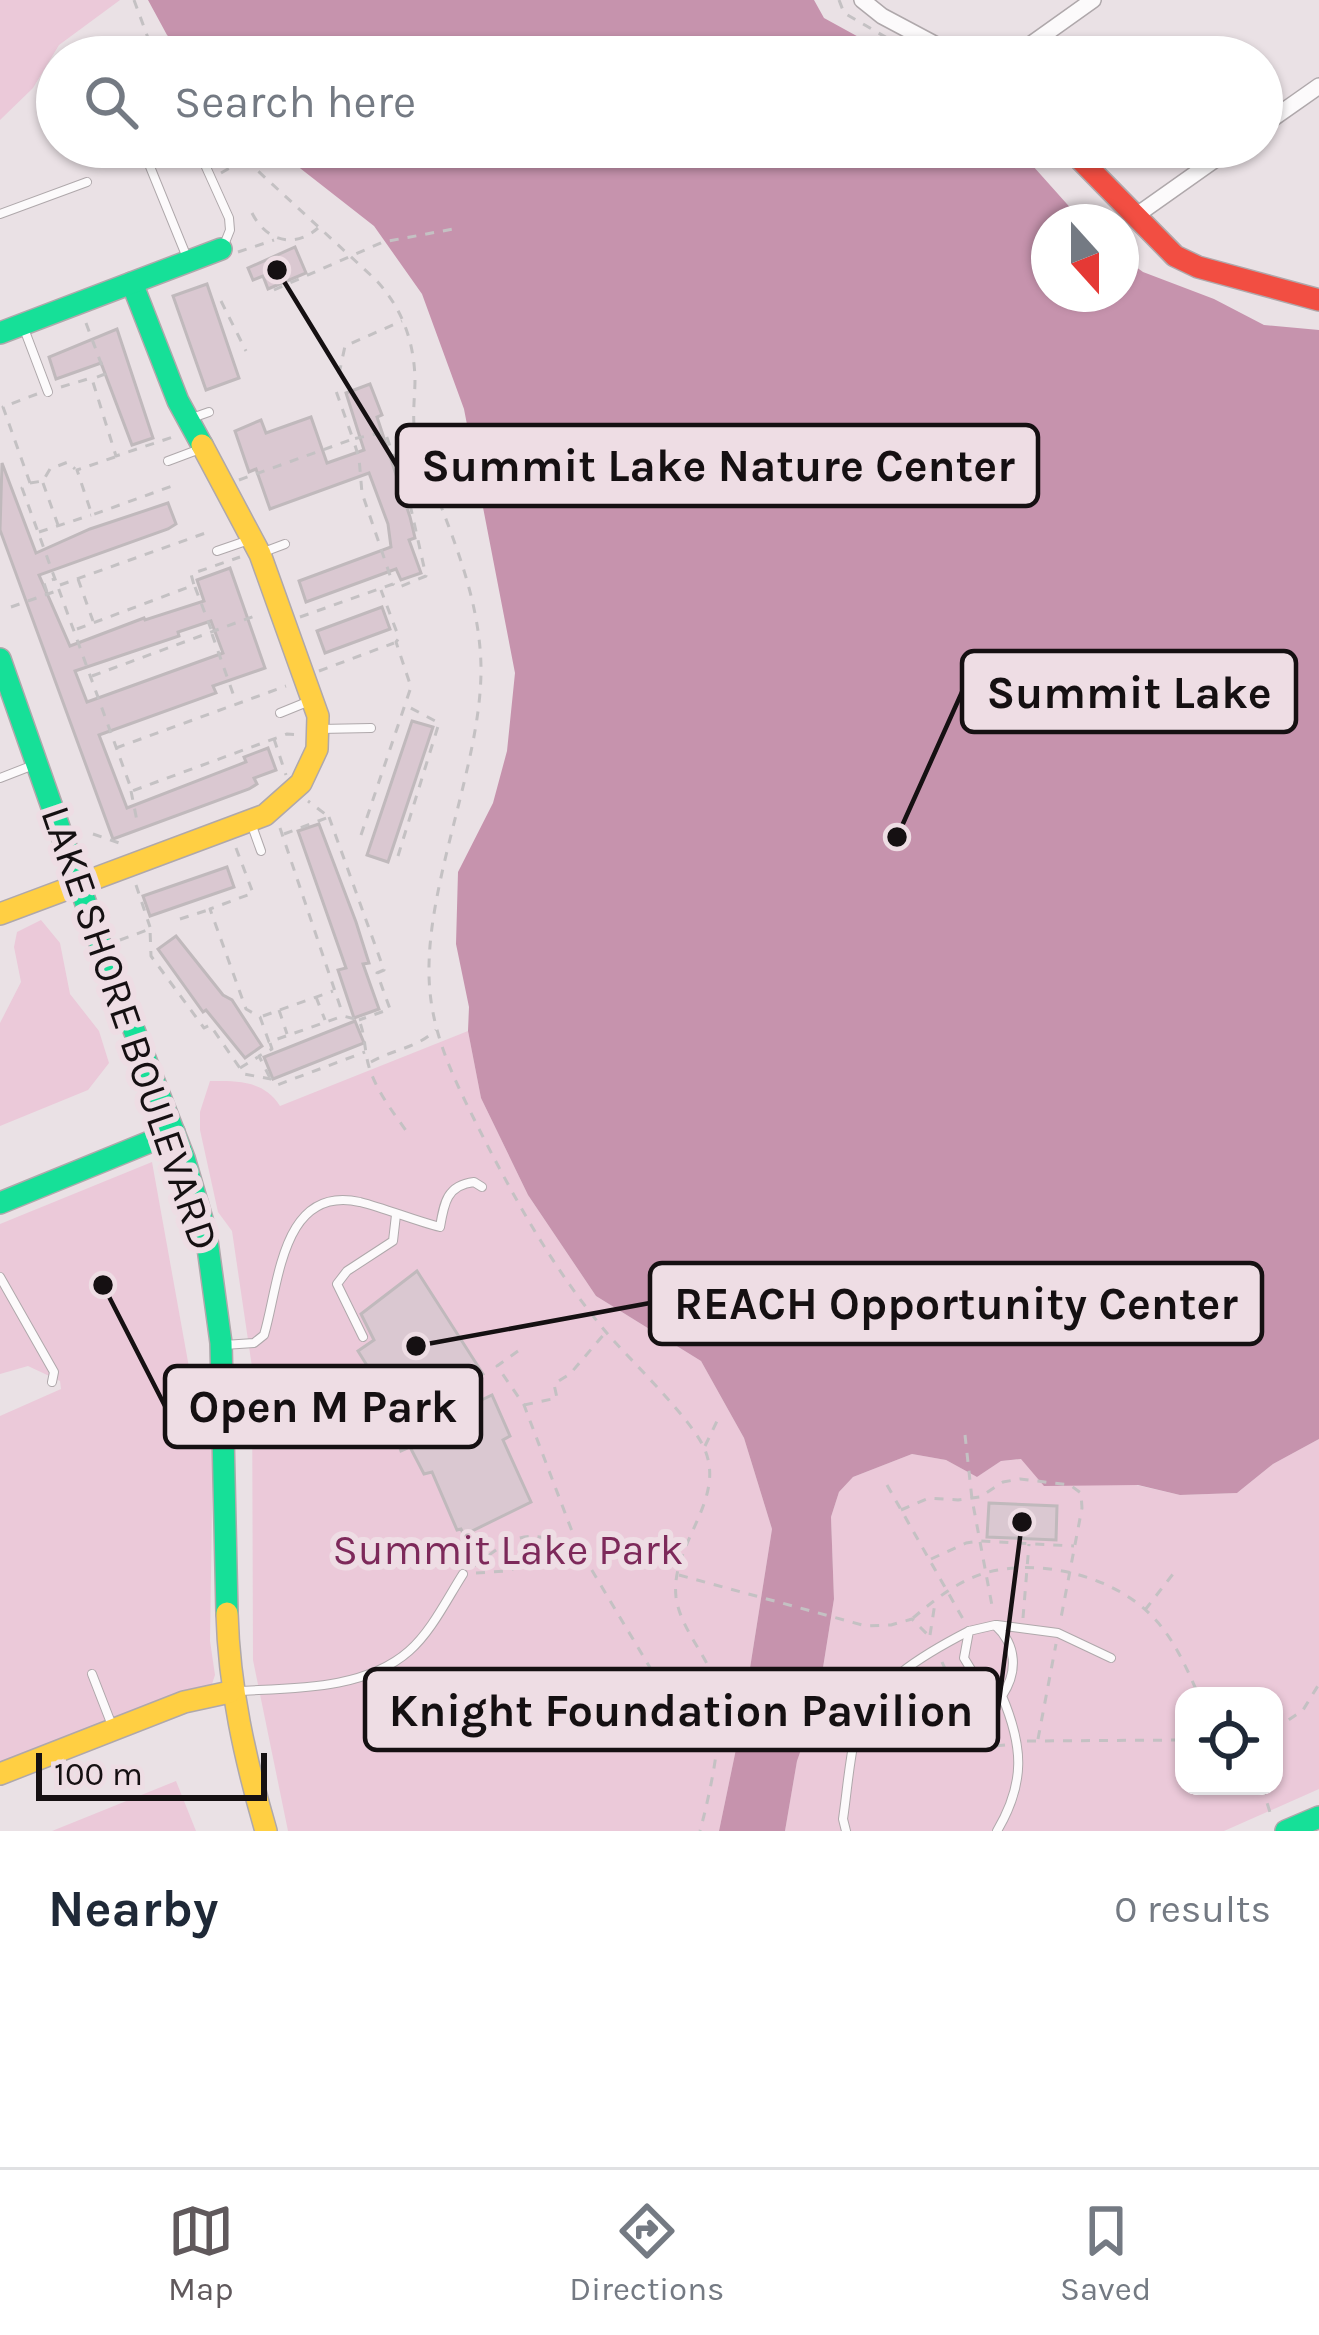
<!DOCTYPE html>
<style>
body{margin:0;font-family:Karla,sans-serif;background:#f2f2f3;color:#1f2937}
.controls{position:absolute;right:36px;bottom:36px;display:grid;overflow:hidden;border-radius:24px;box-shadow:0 3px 9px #0004}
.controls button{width:108px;height:108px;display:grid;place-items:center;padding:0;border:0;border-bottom:3px solid #e0e1e3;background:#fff;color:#1f2937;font:60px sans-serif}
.compass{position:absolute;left:1031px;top:204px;width:108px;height:108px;border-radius:50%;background:#fff;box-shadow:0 3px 9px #0004;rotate:159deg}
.scale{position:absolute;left:36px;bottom:30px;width:231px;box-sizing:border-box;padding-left:12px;border:6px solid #151012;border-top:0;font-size:33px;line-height:42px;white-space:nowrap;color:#151012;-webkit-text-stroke:9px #eedde4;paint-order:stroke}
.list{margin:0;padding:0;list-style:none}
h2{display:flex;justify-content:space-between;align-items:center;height:156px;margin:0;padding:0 48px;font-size:51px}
h2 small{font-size:39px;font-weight:400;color:#747a83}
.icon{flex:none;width:66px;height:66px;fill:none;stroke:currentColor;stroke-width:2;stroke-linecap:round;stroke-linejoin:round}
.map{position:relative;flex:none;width:1319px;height:1831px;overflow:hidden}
.search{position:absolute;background:#fff;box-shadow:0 3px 9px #0004;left:36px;right:36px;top:36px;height:132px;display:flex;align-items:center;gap:30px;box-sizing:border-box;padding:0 42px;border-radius:66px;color:#747a83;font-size:45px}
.sheet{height:336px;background:#fff}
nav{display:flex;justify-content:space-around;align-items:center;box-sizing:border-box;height:168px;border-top:3px solid #e0e1e3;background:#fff;font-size:33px;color:#747a83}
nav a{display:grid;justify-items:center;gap:6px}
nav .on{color:#60595c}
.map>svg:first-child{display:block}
.green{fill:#ebc9d9;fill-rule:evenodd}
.water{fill:#c693ad}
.building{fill:#dac8d1;stroke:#c0b9bc;stroke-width:3;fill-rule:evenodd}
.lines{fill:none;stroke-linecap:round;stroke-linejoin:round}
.lane-casing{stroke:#afa8ab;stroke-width:10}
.street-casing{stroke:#afa8ab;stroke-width:18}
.fast-casing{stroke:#afa8ab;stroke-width:24}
.slow-casing{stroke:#afa8ab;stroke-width:24}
.jam-casing{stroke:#afa8ab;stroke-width:24}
.path{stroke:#c4c1c3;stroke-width:3;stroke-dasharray:9 9;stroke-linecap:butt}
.lane{stroke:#fcfafb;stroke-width:8}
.street{stroke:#fcfafb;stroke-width:15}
.fast{stroke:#16e098;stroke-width:21}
.slow{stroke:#ffcf43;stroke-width:21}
.jam{stroke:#f24e42;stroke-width:21}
.labels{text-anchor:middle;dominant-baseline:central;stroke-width:12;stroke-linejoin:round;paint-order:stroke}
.street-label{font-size:42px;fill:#151012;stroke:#eedde4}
.park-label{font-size:42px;fill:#7d295a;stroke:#eedde4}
.leader{fill:none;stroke:#151012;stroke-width:4.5}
.callout-dot{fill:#151012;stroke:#eedde4;stroke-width:4.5}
.callout{fill:#eedde4;stroke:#151012;stroke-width:4.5}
.callout-label{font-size:45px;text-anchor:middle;font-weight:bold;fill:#151012}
</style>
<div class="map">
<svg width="1319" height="1831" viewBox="0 0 1319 1831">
<rect width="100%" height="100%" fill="#eae1e5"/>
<!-- green -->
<g class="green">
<polygon points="0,0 120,0 59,45 33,88 0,120"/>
<polygon points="41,920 60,943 70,994 99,1031 109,1063 88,1090 0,1126 0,1023 21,982 14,947 17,932"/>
<path d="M468 1031 481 1098 528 1195 596 1296 701 1361 744 1438 772 1529 741 1725 719 1831H288L253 1660 252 1367 232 1231 218 1212 200 1130V1112L210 1081C237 1081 264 1080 280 1106Z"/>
<polygon points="152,1162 192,1384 214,1374 210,1641 215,1675 212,1684 0,1767 0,1416 61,1389 60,1381 28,1366 0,1374 0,1224"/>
<path d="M1319 1439V1789L1224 1831H785L797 1761 817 1705 834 1599 831 1517 839 1492 853 1477 912 1454 946 1460 977 1477 1001 1461 1022 1459 1180 1495 1237 1493 1273 1464ZM1184 1696H1274V1786H1184Z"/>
<polygon points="176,1781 196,1831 52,1831"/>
</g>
<!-- water -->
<g class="water">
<polygon points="148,0 814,0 824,18 895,57 188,57 167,35"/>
<polygon points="273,147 1016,147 1083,222 1049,222 1049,294 1121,294 1121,256 1143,272 1214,299 1264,325 1319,330 1319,1439 1273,1464 1237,1493 1180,1495 1138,1485 1044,1486 1021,1459 1001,1461 977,1477 946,1460 912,1454 853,1477 839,1492 831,1517 834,1599 817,1705 797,1761 785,1831 719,1831 741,1725 772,1529 744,1438 701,1361 596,1296 528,1195 481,1098 468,1031 469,1007 456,944 458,872 493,803 507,751 515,673 464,409 422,294 374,226"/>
</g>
<!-- building -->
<g class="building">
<polygon points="295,247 306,273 268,289 263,276 253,280 248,268"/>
<polygon points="207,284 239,378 206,390 173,296"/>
<polygon points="117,329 153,438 132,445 101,363 56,379 49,357"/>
<polygon points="370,384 382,415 377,417 410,517 415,538 409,540 421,573 401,580 396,569 306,602 299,581 391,547 388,524 369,473 270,509 256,469 249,472 235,431 261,420 266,433 311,417 327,463 364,450 346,393"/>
<path d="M2 463 36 553 90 529 168 503 176 524 168 529 39 575 70 646 144 618 145 620 204 601 197 580 230 568 265 668 213 686 216 693 99 735 127 808 246 762 244 757 268 748 276 770 254 778 257 784 249 789 113 839 0 530ZM211 621 223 653 87 702 75 671 179 636 178 632Z"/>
<polygon points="382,607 390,629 325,653 317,631"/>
<polygon points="412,721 433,727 388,862 367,855"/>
<polygon points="319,824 356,922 369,963 363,964 379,1009 354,1018 338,970 346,968 298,831"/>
<polygon points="227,867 234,887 150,916 143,896"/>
<polygon points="176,936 223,995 232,1000 262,1046 245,1058 206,1010 203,1012 158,949"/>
<polygon points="355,1021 364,1043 273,1079 264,1057"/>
<polygon points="417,1271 483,1374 419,1417 425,1427 492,1395 510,1436 503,1440 531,1502 464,1535 461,1529 457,1530 432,1472 424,1474 410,1447 401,1451 397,1439 405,1436 401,1427 404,1425 358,1351 374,1340 361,1314"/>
<polygon points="989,1503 1057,1506 1056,1540 987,1537"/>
</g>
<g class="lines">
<defs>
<g id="lane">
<polyline points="142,147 188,260"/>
<polyline points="197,147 229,218 230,230 224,245"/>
<polyline points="0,214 87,182"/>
<polyline points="23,326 48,392"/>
<polyline points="189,419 209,412"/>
<polyline points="168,461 200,449"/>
<polyline points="217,551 249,540"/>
<polyline points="261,553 285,544"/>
<polyline points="280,713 312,700"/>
<polyline points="320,729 371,728"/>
<polyline points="0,778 31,766"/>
<polyline points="251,823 261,851"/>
<polyline points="0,1277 54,1372 52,1382"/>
<polyline points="363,1337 337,1284 347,1271 393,1241 396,1215"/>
<path d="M224 1345 254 1343 264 1335C279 1286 281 1184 360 1202 387 1209 413 1220 440 1227 444 1203 447 1185 474 1182L482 1187"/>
<polyline points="997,1625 1058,1633 1111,1658"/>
<polyline points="92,1674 113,1728"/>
<path d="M238 1691C293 1688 365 1690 409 1651 431 1632 447 1599 463 1574"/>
<path d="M846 1831 843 1819C847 1792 849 1763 855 1736 867 1686 928 1652 969 1631"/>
<path d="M997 1831C1026 1782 1023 1746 1002 1696L981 1686 964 1658 969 1631 995 1625C1017 1645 1018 1672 1002 1696"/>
</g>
<g id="street">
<polyline points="862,0 882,16 959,57"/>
<polyline points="1013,57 1093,0"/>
<polyline points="1262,126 1319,86"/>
<polyline points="1134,217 1233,147"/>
</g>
<g id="fast">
<polyline points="132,283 178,401 202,445"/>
<polyline points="0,333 221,249"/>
<polyline points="0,659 98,938 184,1158 206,1233 221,1343 227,1613"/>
<polyline points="0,1203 174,1132"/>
<polyline points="1286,1831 1319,1817"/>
</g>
<g id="slow">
<polyline points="0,914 265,815 301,783 317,749 318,716 260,554 202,445"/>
<path d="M227 1613C229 1688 245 1759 266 1831"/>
<polyline points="0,1774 184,1702 230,1692"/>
</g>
<polyline id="jam" points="1068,147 1175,256 1198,267 1319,300"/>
</defs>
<!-- lane casing -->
<use href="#lane" class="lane-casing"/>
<!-- street casing -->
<use href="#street" class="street-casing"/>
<!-- fast casing -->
<use href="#fast" class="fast-casing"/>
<!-- slow casing -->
<use href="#slow" class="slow-casing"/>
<!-- jam casing -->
<use href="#jam" class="jam-casing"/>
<!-- path -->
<g class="path">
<polyline points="134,0 155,57"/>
<polyline points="839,0 844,13 920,57"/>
<path d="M232 147 376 280C402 308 414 341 415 379 415 397 412 415 415 433 420 457 431 479 439 501 460 555 480 609 481 667 482 773 414 905 432 1007 439 1049 458 1087 477 1125 514 1198 553 1269 606 1332 630 1360 693 1420 705 1450 726 1501 670 1545 676 1597 680 1627 704 1652 714 1679 728 1715 710 1794 700 1831"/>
<polyline points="221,173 243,160"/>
<path d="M252 213C266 241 294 249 318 228"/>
<polyline points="238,252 274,240"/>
<polyline points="274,290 383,242 459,228"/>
<polyline points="221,301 246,351"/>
<polyline points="86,323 105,374 92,379 116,456 173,437"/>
<polyline points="339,374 345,346 402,321"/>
<polyline points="61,387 91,378"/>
<polyline points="37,394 3,407 30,483 22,488 132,791 287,734 300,735"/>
<polyline points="115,457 77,470 92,515 175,485"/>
<polyline points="239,480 353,439 336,391"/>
<polyline points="30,483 43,481 50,469 68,462 75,469"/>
<polyline points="43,483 58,525"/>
<polyline points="39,532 91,515"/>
<polyline points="78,579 93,621"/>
<polyline points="60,585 211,531"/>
<polyline points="195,587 211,629"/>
<polyline points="47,592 44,583 54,579"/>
<polyline points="11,607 59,590"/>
<polyline points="300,617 393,584 362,493 359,458 353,439 385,432 409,500 426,576 397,588 393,584"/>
<polyline points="77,629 194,585 191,574 240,557"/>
<polyline points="212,634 236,702"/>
<polyline points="319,671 394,643"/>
<polyline points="92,676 260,614"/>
<polyline points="274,739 286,775"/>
<polyline points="116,748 286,686"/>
<polyline points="131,791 137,821"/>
<polyline points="329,817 384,970 377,973 390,1009 359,1020"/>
<polyline points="280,828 342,1012"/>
<polyline points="93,834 125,845"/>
<polyline points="284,834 329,817 308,801"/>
<polyline points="361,835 411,687 396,642 399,638 381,590"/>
<path d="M236 848 253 893 210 909 246 1009 260 1017 269 1042 343 1016 359 1020C366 1037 364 1053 370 1070 378 1093 393 1112 407 1132"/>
<polyline points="398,856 439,723 407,706"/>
<polyline points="136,885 150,927"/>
<polyline points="180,919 208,910"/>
<polyline points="120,940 150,929 151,956 204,1028 210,1025 244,1074 271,1079 277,1085 365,1052"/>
<polyline points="316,997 325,1020"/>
<polyline points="279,1010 287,1034"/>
<polyline points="263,1016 333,991"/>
<polyline points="270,1043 272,1049 259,1056 270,1078"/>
<path d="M371 1062C394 1049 415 1049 436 1030"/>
<polyline points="240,1068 258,1057"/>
<polyline points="518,1351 497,1366 524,1405 578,1547 652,1671 670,1692 716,1718"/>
<polyline points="524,1405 557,1398 554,1384 570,1374 605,1333"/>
<polyline points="965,1435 972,1499 993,1611"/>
<polyline points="705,1446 718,1419"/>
<polyline points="887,1485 963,1619"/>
<polyline points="901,1510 929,1498 958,1500 980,1497 1003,1482 1020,1479 1070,1485 1081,1493 1082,1508 1060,1623"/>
<polyline points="931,1559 966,1543 980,1541 1074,1546"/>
<path d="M474 1566C514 1537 524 1526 574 1548"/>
<polyline points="476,1573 507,1571 570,1549"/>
<polyline points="679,1575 866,1626 891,1625 912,1619 930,1637"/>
<polyline points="1145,1610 1173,1574"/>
<path d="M913 1618C934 1600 958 1581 985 1573 1039 1558 1111 1575 1151 1615 1174 1638 1186 1667 1199 1696"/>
<polyline points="1023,1618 1029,1544"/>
<polyline points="930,1635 935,1603"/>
<polyline points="942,1662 978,1742 986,1747 1005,1745"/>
<polyline points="1274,1730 1303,1710 1319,1684"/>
<polyline points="1038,1739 1056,1644"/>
<polyline points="1027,1741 1184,1740"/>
<polyline points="1262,1786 1272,1819"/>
</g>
<!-- lane -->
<use href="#lane" class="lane"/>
<!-- street -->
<use href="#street" class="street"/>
<!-- fast -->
<use href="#fast" class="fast"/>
<!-- slow -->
<use href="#slow" class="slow"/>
<!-- jam -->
<use href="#jam" class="jam"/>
</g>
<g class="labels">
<!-- street labels -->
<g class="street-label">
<text transform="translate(130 1028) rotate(71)">LAKE SHORE BOULEVARD</text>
</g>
<!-- park labels -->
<g class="park-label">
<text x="508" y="1550">Summit Lake Park</text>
</g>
</g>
<!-- callouts -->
<path class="leader" d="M277 270L397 466M897 837L962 692M416 1346L650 1303M103 1285L165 1406M1022 1522L998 1710"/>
<g class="callout-dot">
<circle cx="277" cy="270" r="12"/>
<circle cx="897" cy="837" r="12"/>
<circle cx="416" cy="1346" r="12"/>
<circle cx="103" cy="1285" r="12"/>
<circle cx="1022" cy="1522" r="12"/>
</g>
<g class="callout">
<rect x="397" y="425" width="641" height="81" rx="12"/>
<rect x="962" y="651" width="334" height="81" rx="12"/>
<rect x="650" y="1263" width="612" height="81" rx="12"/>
<rect x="165" y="1366" width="316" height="81" rx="12"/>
<rect x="365" y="1669" width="633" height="81" rx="12"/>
</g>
<g class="callout-label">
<text x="718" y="481">Summit Lake Nature Center</text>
<text x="1129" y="708">Summit Lake</text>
<text x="956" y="1319">REACH Opportunity Center</text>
<text x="323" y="1422">Open M Park</text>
<text x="681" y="1726">Knight Foundation Pavilion</text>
</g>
</svg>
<div class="controls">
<button><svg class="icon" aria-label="locate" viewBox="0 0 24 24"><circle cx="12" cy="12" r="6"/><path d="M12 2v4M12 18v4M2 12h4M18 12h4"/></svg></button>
</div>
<svg class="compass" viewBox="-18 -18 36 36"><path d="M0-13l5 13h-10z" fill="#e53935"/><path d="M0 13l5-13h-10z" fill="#747a83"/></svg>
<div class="scale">100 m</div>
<div class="search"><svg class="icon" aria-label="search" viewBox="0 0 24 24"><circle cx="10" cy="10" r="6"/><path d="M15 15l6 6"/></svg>Search here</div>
</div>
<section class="sheet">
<h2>Nearby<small>0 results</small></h2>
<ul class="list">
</ul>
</section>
<nav>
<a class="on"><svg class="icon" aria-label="map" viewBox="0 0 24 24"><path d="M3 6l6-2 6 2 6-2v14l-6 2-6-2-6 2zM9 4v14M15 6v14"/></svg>Map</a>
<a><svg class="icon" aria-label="directions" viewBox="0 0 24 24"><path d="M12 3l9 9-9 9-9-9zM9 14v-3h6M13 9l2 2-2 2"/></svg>Directions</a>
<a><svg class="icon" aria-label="saved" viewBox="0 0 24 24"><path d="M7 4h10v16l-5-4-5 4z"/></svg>Saved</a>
</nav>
